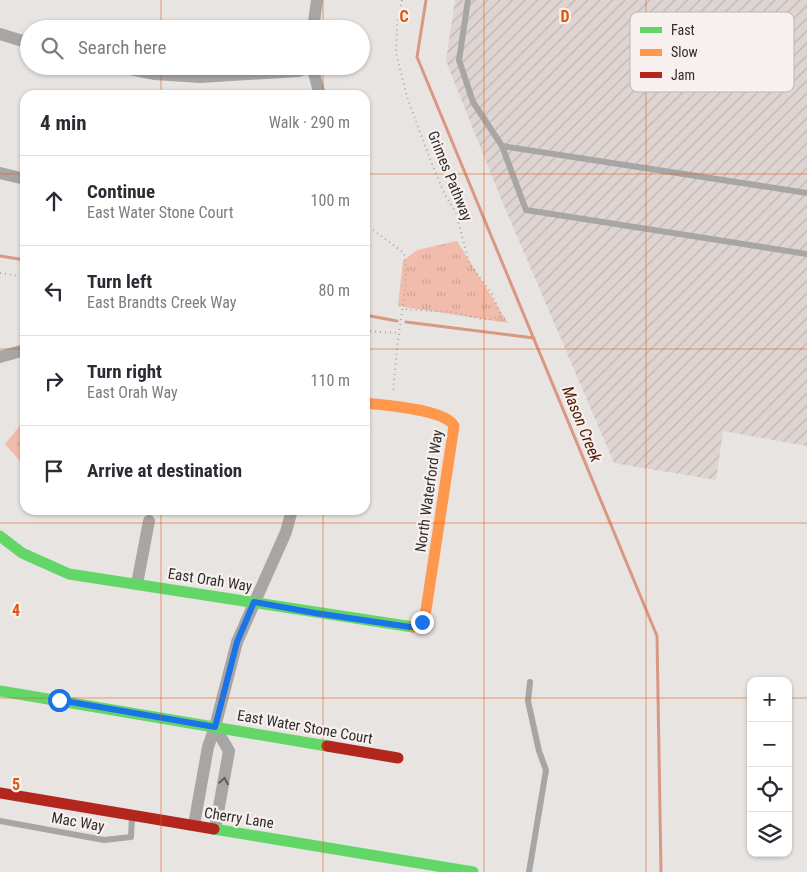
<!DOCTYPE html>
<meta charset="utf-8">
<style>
body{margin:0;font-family:"Roboto Condensed",sans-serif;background:#f2f2f3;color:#2b2b33}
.controls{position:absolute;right:15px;bottom:15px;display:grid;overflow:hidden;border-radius:10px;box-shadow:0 1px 4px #0004}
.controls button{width:45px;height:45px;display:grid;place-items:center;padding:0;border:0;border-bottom:1px solid #e1e1e2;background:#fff;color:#2b2b33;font:25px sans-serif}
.stop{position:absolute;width:15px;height:15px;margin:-11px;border:4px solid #1a73e8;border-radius:50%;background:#fff}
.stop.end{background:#1a73e8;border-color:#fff;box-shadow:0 1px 5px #0008}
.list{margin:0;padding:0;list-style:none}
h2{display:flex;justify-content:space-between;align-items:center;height:65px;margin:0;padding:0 20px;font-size:21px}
h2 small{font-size:16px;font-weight:400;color:#7c7c81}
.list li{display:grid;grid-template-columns:32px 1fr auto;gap:15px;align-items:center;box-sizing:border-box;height:90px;padding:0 20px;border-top:1px solid #e1e1e2}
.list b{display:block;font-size:19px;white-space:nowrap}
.list p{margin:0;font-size:16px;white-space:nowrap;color:#7c7c81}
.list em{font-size:16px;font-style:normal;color:#7c7c81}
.icon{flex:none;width:28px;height:28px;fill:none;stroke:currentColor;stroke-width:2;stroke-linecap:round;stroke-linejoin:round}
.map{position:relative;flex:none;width:807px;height:872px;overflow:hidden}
.search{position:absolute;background:#fff;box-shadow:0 1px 4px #0004;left:20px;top:20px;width:350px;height:55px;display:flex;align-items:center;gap:12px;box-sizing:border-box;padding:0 18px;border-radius:28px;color:#7c7c81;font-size:19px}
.panel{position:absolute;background:#fff;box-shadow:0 1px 4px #0004;left:20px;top:90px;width:350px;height:425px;border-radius:15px}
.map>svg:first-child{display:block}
.industrial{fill:url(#industrial-furrows)}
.park{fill:url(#park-tufts)}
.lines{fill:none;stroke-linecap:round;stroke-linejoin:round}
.stream{stroke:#d99884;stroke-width:3}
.path{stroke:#aaa8a8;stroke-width:2;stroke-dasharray:1 4;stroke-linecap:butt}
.lane{stroke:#a7a6a5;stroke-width:6}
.street{stroke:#a7a6a5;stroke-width:12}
.fast{stroke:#63d668;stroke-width:11}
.slow{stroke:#ff974d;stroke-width:11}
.jam{stroke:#b3261e;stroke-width:11}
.oneway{stroke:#5f5d5c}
.route{stroke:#1a73e8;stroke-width:6}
.grid{fill:none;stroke:#df570e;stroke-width:1;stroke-opacity:0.55}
.labels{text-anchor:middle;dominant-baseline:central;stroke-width:4.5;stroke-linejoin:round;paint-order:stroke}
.street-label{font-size:15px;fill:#2f2d2c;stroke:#f7f0ee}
.water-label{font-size:16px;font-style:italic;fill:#501704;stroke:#f7f0ee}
.key{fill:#f7f0ee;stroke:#bbb6b4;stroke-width:1}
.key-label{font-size:14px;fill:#2f2d2c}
.grid-label{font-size:16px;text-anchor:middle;font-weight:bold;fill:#df570e;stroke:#f7f0ee;stroke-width:4.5;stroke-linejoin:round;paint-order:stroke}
</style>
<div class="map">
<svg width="807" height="872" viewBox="0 0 807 872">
<defs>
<pattern id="industrial-furrows" width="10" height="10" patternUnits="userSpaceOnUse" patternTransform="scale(1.25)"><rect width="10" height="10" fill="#ded4d1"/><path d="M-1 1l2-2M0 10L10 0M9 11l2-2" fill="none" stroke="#bfb6b4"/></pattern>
<pattern id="park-tufts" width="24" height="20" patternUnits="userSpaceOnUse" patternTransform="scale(1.25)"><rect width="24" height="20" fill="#f1bcac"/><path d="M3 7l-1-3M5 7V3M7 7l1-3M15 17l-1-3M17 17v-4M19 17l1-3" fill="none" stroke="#cfa294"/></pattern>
</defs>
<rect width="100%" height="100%" fill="#e8e4e2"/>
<!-- industrial -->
<polygon class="industrial" points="455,0 807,0 807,446 723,431 716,480 614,463 502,201 446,61"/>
<!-- park -->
<g class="park">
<polygon points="457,241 508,323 398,306 403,261 417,250"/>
<polygon points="25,422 25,467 5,444 22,423"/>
</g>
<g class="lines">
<!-- stream -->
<g class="stream">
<polyline points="426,0 417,57 657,636 661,872"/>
<polyline points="0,256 25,260"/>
<polyline points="365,315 397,321"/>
<polyline points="406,322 534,338"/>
</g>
<!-- path -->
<g class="path">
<polyline points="402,0 397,24 396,53 407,97 430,159 444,193 456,213 469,263 492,294 501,316 488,320 452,312 403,309"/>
<path d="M365 224 404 253C409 280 402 307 399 334 396 353 395 373 393 392"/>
<polyline points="0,273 25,277"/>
<polyline points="365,331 399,333"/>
</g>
<!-- lane -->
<g class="lane">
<polyline points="468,0 459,60 473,102 502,146 526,210 807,254"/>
<polyline points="502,146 807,193"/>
<polyline points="0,821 104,840 131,837 132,816"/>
<polyline points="529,872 546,770 539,751 528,701 530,682"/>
</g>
<!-- street -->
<g class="street">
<polyline points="313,29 317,0"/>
<polyline points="0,34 29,43"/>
<polyline points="115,66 155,74 200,77 298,71 312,66 320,95"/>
<polyline points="0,173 25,179"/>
<polyline points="0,357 21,351 25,351"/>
<polyline points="137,584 149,521"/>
<polyline points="215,727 237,642 286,532 292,510"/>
<polyline points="194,825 208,747 215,727 229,751 215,829"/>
</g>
<!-- fast -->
<g class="fast">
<polyline points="0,536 22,553 69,574 413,627"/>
<polyline points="0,691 327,746"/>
<polyline points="214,829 473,872"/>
</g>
<!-- slow -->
<path class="slow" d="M365 403C384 405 445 409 454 426L426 610 422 623 413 627"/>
<!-- jam -->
<g class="jam">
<polyline points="327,746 398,758"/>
<polyline points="0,793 214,829"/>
</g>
</g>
<!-- one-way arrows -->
<defs><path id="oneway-chevron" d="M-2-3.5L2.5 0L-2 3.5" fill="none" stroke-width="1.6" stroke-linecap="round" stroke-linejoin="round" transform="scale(1.25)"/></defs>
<use class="oneway" href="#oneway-chevron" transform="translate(224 781) rotate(-80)"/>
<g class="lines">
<!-- route -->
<polyline class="route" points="59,700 215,727 237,642 254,602 315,613 410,627 418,626 422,622"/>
</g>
<!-- grid -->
<path class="grid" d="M161 0V29M323 0V29M484 0V872M646 0V872M161 66V95M323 66V95M0 174H25M365 174H807M0 349H25M365 349H807M161 510V872M323 510V872M0 523H807M0 698H751M788 698H807"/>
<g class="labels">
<!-- street labels -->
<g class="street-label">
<text transform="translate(450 176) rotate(68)">Grimes Pathway</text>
<text transform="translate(429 491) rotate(-82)">North Waterford Way</text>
<text transform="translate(210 580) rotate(9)">East Orah Way</text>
<text transform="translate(305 727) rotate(10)">East Water Stone Court</text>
<text transform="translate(239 818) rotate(9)">Cherry Lane</text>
<text transform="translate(78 822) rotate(10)">Mac Way</text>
</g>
<!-- water labels -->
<g class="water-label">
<text transform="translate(582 424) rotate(68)">Mason Creek</text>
</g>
</g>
<!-- legend -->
<rect x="630" y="12" width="164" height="80" rx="8" class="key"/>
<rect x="640" y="27" width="22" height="6" fill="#63d668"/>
<rect x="640" y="49" width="22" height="7" fill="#ff974d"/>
<rect x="640" y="72" width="22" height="6" fill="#b3261e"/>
<g class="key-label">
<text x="671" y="35">Fast</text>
<text x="671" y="57">Slow</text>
<text x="671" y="80">Jam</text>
</g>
<g class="grid-label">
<text x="404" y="22">C</text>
<text x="565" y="22">D</text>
<text x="16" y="616">4</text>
<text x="16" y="790">5</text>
</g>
</svg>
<div class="controls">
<button>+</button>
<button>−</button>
<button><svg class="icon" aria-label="locate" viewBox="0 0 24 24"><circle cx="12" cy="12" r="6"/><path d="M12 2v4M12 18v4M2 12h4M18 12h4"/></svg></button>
<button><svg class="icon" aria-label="layers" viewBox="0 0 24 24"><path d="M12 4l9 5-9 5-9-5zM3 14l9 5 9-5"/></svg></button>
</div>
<div class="stop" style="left:59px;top:700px"></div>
<div class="stop end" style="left:422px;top:622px"></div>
<div class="search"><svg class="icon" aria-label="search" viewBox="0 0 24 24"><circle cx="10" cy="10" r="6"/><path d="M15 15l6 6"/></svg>Search here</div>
<section class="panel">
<h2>4 min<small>Walk · 290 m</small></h2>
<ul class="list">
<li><svg class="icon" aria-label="ahead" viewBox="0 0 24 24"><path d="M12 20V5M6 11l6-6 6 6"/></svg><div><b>Continue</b><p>East Water Stone Court</p></div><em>100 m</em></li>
<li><svg class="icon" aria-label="left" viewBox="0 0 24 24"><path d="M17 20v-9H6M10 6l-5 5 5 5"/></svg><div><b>Turn left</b><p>East Brandts Creek Way</p></div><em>80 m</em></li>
<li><svg class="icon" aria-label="right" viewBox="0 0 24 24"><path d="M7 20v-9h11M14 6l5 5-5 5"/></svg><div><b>Turn right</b><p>East Orah Way</p></div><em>110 m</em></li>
<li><svg class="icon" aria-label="arrive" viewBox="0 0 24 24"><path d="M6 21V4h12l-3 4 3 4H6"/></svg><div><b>Arrive at destination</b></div></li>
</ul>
</section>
</div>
